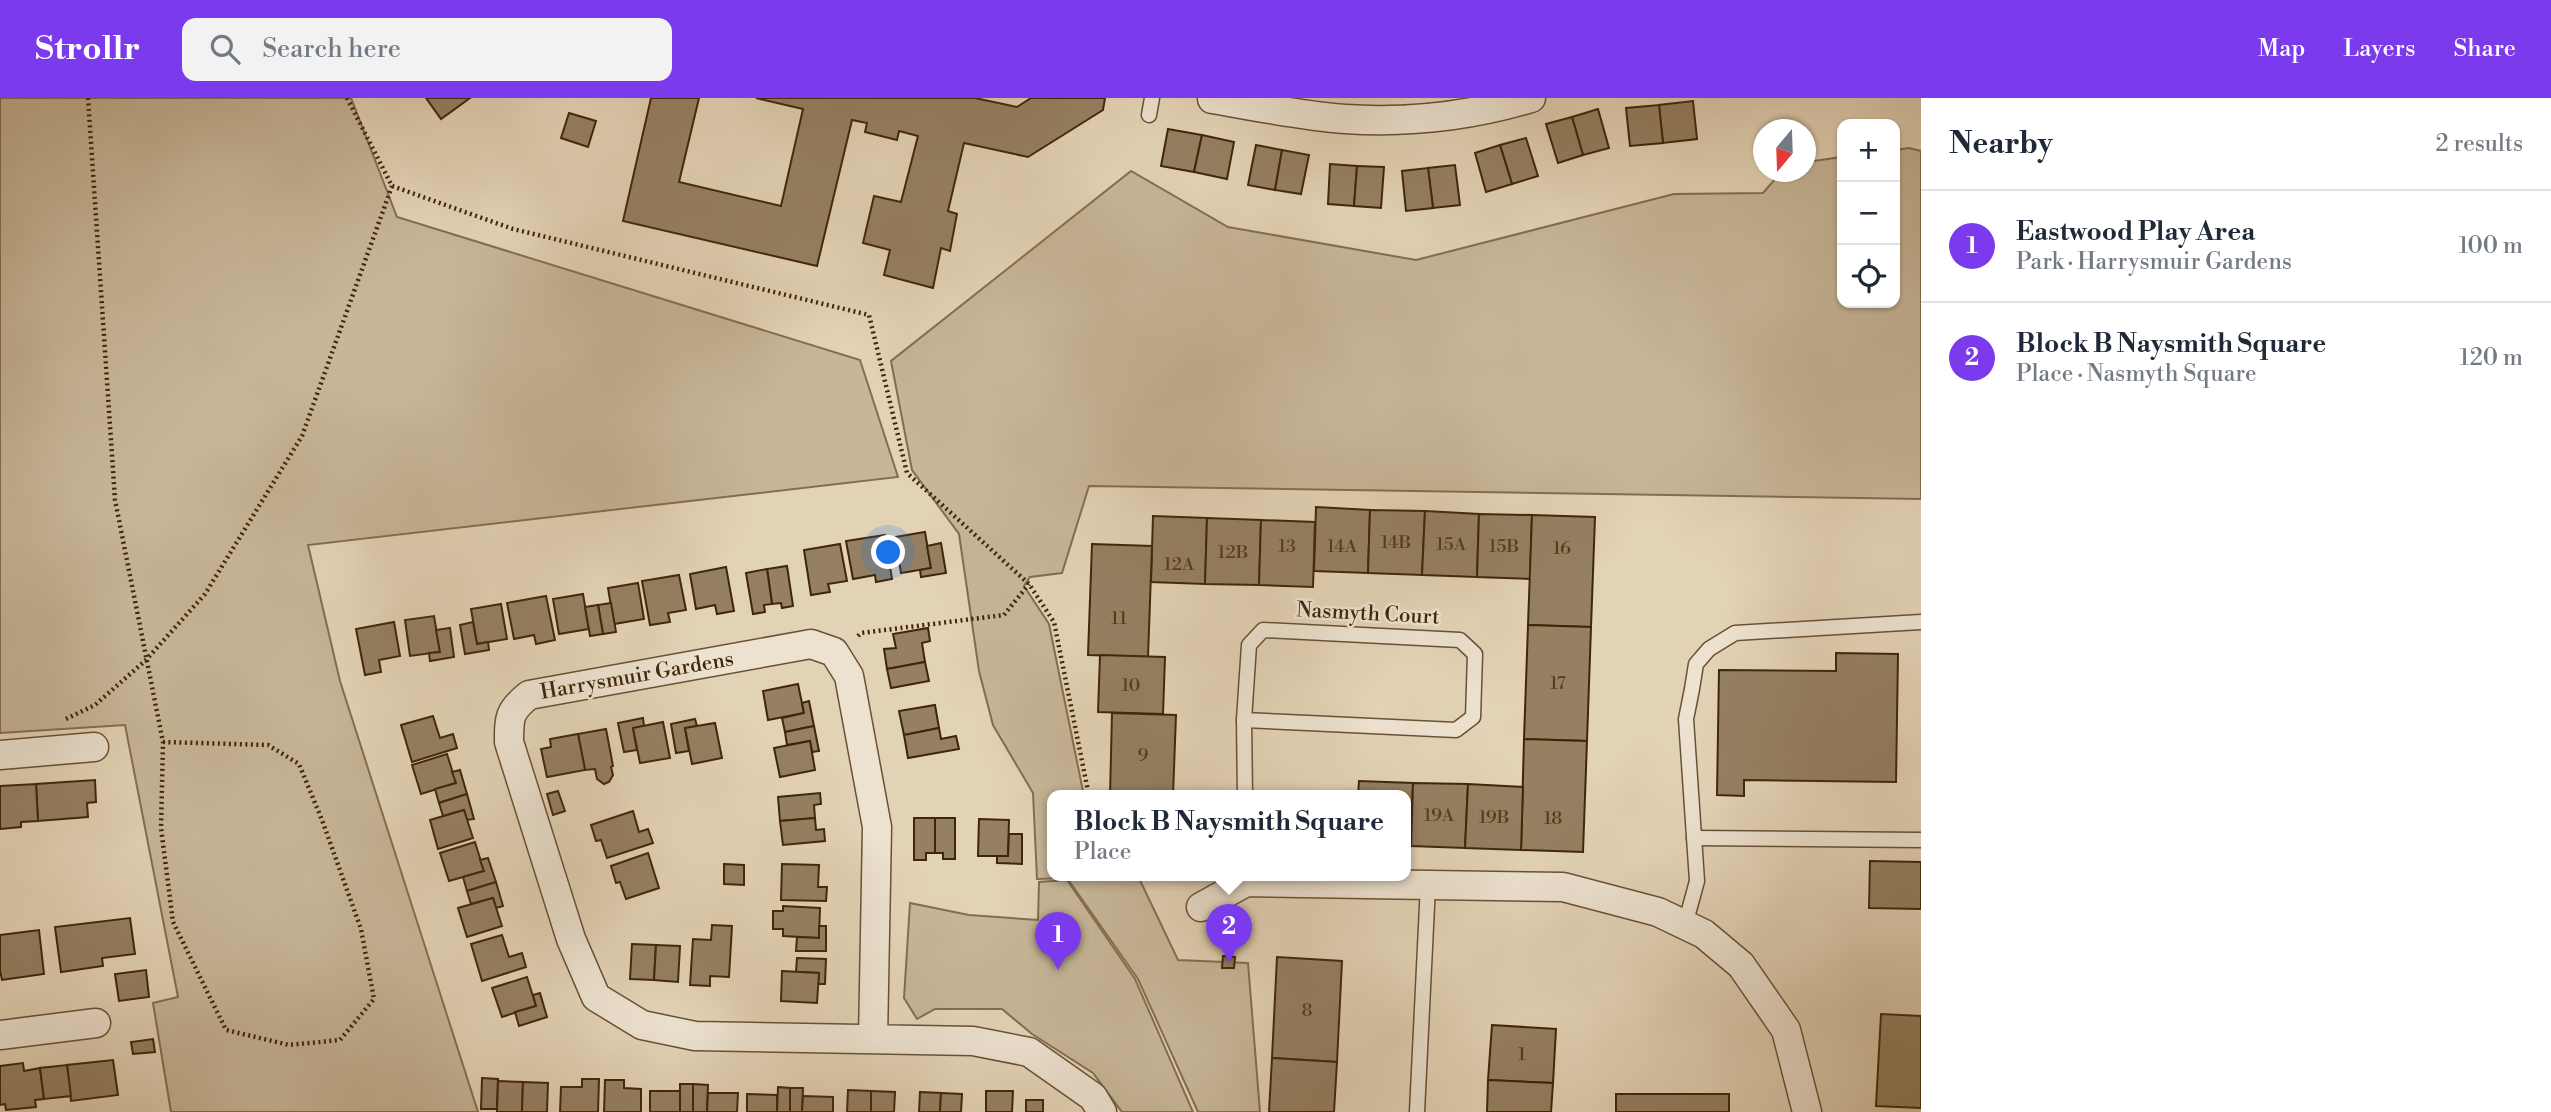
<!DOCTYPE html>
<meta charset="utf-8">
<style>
body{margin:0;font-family:"Libre Bodoni",serif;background:#f2f2f3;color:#1f2937}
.controls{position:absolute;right:21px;top:21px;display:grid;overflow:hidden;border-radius:14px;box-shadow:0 2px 5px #0004}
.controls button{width:63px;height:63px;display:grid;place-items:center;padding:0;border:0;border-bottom:2px solid #e0e1e3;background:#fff;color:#1f2937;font:35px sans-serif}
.compass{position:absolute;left:1753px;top:21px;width:63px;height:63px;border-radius:50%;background:#fff;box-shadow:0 2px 5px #0004;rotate:199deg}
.you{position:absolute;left:889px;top:455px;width:24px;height:24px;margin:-18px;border:5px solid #fff;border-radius:50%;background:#1a73e8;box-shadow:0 0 0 10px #1a73e833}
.badge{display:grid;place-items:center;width:46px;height:46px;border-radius:50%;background:#7c3aed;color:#fff;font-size:23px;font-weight:700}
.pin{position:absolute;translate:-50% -58px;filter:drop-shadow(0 2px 4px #0008)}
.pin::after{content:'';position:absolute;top:37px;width:24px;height:21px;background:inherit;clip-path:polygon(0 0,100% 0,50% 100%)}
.popup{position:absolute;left:1047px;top:692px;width:364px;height:91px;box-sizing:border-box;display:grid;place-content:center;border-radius:14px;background:#fff;filter:drop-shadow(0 2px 5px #0005);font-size:23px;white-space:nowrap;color:#747a83}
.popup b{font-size:26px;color:#1f2937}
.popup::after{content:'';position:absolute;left:50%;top:100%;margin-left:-14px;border:14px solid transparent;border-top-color:#fff}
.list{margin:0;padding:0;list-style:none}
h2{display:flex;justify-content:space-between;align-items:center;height:91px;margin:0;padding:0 28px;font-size:30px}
h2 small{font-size:23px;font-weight:400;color:#747a83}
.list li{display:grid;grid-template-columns:46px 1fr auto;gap:21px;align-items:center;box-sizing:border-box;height:112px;padding:0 28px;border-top:2px solid #e0e1e3}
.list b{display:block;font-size:26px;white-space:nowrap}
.list p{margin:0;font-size:23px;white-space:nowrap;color:#747a83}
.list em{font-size:23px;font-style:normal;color:#747a83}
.icon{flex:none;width:38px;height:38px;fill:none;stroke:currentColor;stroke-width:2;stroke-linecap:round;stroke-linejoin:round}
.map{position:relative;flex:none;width:1921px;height:1014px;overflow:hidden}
header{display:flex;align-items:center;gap:42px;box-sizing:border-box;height:98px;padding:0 35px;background:#7c3aed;color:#fff}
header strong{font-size:33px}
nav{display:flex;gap:38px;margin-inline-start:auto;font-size:24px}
.search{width:490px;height:63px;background:#f2f2f3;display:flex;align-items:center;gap:18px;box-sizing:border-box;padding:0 24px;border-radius:14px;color:#747a83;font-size:26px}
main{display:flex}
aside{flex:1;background:#fff}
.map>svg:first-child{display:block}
.green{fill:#c7b698;stroke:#846e50;stroke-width:2}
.building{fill:#958062;stroke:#402608;stroke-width:2}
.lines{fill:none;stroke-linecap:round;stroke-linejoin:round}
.service-casing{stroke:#695134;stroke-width:17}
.minor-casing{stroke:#695134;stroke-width:31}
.path{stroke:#402608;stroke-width:4.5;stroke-dasharray:2 3.5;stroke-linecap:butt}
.service{stroke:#ede2d0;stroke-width:14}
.minor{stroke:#ede2d0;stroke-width:28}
.labels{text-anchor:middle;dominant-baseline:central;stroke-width:5;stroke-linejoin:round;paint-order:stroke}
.number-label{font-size:18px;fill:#553c1e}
.street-label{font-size:21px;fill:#402608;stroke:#ede2d0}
</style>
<header>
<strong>Strollr</strong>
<div class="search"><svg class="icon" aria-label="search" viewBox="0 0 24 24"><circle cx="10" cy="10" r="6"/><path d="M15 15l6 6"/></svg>Search here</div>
<nav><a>Map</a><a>Layers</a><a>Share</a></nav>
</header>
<main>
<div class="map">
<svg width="1921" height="1014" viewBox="0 0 1921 1014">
<rect width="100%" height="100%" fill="#e3d3b6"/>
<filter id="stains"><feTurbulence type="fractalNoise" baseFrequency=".00286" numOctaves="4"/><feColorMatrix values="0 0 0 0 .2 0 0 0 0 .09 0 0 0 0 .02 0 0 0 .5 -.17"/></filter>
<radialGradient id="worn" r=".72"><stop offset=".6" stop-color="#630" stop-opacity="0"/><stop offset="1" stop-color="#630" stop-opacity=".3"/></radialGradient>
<!-- green -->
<g class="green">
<polygon points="0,0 351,0 397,119 860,262 898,379 308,447 340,583 478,1014 171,1014 153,905 178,899 125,627 0,635"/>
<polygon points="1909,50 1921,53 1921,401 1089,388 1062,475 1030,479 1024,488 1049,526 1084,698 1052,698 1052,778 1117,778 1120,782 1129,778 1138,778 1178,862 1248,865 1260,1014 1198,1014 1138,881 1067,780 1037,781 1033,695 993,627 979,573 959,436 912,372 891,263 1131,73 1228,129 1416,162 1674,96 1763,95 1781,74 1806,74 1806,64 1842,59 1842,205 1895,205 1895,52"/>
<polygon points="1067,782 1135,881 1193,1014 1122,1014 1093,975 1032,936 1002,911 935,911 917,921 904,900 910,805 969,817 1038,822 1039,784"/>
</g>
<!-- building -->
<g class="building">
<polygon points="426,0 470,0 441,21"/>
<polygon points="651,0 699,0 679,84 781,108 803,11 756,0 975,0 1017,9 1031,0 1105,0 1103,12 1028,59 964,45 948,113 957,116 950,153 941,150 933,190 884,177 890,152 863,145 874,98 901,104 918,38 899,33 897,42 865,34 867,25 852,22 817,168 623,123"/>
<polygon points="1693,3 1697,41 1663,45 1659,7"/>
<polygon points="1659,7 1663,45 1630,48 1626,10"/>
<polygon points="1598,11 1609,50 1583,57 1572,19"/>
<polygon points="569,15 596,23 588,49 561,40"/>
<polygon points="1572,19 1583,57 1558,65 1546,26"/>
<polygon points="1168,31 1202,37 1194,74 1161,68"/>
<polygon points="1202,37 1234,44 1227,81 1194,74"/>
<polygon points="1526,40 1538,78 1512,86 1500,47"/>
<polygon points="1256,47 1282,52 1275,92 1248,87"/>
<polygon points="1500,47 1512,86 1486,94 1475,55"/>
<polygon points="1282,52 1309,57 1301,96 1275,92"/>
<polygon points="1330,66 1357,68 1354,108 1328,106"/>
<polygon points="1455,67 1460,107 1433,110 1428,70"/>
<polygon points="1357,68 1384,69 1381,110 1354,108"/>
<polygon points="1428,70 1433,110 1406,113 1402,73"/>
<polygon points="1316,409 1370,412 1368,475 1314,473"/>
<polygon points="1370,412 1425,413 1422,477 1368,475"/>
<polygon points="1425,413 1479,416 1477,479 1422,477"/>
<polygon points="1479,416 1532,417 1530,481 1477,479"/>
<polygon points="1532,417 1595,419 1591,529 1528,527"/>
<polygon points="1153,418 1207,420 1205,486 1151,484"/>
<polygon points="1207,420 1261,422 1259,487 1205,486"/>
<polygon points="1261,422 1315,424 1313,489 1259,487"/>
<polygon points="925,434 931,470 901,475 895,439"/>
<polygon points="885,437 892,481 876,484 875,477 853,481 846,443"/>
<polygon points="941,445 946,475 921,479 920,472 931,470 927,448"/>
<polygon points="840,446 847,483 828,486 830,494 811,497 804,452"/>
<polygon points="1092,446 1152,448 1148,559 1088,557"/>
<polygon points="787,468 793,508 782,510 781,505 772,506 767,471"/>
<polygon points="726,469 734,513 717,516 715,507 696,511 690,476"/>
<polygon points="767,471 772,506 764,507 765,514 753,516 746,475"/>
<polygon points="679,477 686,512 668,515 670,524 650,527 642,483"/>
<polygon points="638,485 644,521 614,526 608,490"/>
<polygon points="583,496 589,531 559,536 553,501"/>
<polygon points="546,498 555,542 536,546 534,537 514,541 507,505"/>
<polygon points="611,505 616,534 603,536 598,507"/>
<polygon points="501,506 507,541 477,546 471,511"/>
<polygon points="598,507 603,536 590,538 585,509"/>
<polygon points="434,518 440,554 410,558 405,522"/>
<polygon points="394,524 400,558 379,562 381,574 365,577 356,531"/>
<polygon points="473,524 477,546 488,544 489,552 465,556 460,527"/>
<polygon points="1528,527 1591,529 1587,643 1524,641"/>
<polygon points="450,530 454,559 430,563 429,555 440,554 436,532"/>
<polygon points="928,530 930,543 922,545 925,564 887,571 884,551 896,550 893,536"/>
<polygon points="1836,555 1898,556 1896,684 1744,682 1744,698 1717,697 1719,572 1836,573"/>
<polygon points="1100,557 1165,559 1163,616 1098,614"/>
<polygon points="925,564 929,583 891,590 887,571"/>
<polygon points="798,586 804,615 768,622 763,593"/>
<polygon points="809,603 814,628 785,634 782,620 804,615 802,605"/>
<polygon points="935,607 939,630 904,637 899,613"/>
<polygon points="1112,615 1176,617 1173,698 1110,698"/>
<polygon points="433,618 440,640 453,636 457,650 412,664 401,627"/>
<polygon points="643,620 644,628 633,630 637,652 624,654 618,625"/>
<polygon points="695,621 697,628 685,630 689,653 676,655 671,626"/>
<polygon points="663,624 670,660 640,665 633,630"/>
<polygon points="715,625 722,660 692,666 685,630"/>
<polygon points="814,628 819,653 812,654 810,643 787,647 785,634"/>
<polygon points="939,630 941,641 956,638 959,651 908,660 904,637"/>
<polygon points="606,631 613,668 611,669 613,677 609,684 604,686 597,681 595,671 585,672 578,636"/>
<polygon points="578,636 585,672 547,679 541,651 551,649 550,641"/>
<polygon points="1524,641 1587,643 1583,754 1521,752"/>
<polygon points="810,643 815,672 780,679 774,650"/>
<polygon points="447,656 456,685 421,696 412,667"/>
<polygon points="460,672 467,696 439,705 435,691 456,685 452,674"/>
<polygon points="95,682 96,704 87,705 88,719 38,723 36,686"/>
<polygon points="1359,683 1413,685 1411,748 1406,748 1406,698 1358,698"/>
<polygon points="1413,685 1468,686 1465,750 1411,748"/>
<polygon points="36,686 38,723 21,724 21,729 0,731 0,688"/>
<polygon points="1468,686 1523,689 1521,752 1465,750"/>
<polygon points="558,693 565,713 553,717 547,696"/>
<polygon points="820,695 821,706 814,707 815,720 780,723 778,699"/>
<polygon points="467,696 474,721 467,722 464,712 443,718 439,705"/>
<polygon points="464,712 473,740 438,751 430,722"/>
<polygon points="633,713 639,734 648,731 653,745 607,760 601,742 596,743 591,727"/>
<polygon points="815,720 816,732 824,731 825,743 783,747 780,723"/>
<polygon points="914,720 935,720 935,755 926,755 926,762 914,762"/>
<polygon points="935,720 955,720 955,761 943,761 943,755 935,755"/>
<polygon points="979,721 1009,722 1008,758 978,758"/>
<polygon points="1009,736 1022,736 1022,766 997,765 997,758 1008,758"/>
<polygon points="475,744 484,773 449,783 440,755"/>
<polygon points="648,755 659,790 626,801 620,784 616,785 611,768"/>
<polygon points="488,760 496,784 467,793 463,779 484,773 480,762"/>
<polygon points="1870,763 1921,764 1921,811 1869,810"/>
<polygon points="724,766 744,767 744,787 724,786"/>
<polygon points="782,766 819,767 818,789 827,789 826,803 781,802"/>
<polygon points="496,784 503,808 496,810 493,800 471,806 467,793"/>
<polygon points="493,800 502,828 467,839 458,810"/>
<polygon points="783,808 820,810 819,840 783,838 783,831 773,831 773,813 783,813"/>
<polygon points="130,820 135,856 102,860 103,868 61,874 55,829"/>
<polygon points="712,827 732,828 729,879 710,878 710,888 690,887 693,841 711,842"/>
<polygon points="819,828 826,828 826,853 796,853 797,839 819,840"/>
<polygon points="39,832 44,876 2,882 0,873 0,837"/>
<polygon points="502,837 509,859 522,855 526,869 482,883 471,846"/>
<polygon points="632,846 656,847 654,882 630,881"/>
<polygon points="656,847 680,848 678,884 654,882"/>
<polygon points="1223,858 1235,859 1234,870 1222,870"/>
<polygon points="1277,859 1342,863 1337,964 1272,960"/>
<polygon points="797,860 826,861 825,886 818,886 819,875 796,874"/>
<polygon points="146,872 149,899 119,903 115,876"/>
<polygon points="782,873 819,875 817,905 781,903"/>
<polygon points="527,879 536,908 502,919 492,890"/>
<polygon points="540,895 547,919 519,928 515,914 536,908 533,897"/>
<polygon points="1881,916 1921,918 1921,1010 1876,1008"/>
<polygon points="1492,927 1556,931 1553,985 1488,982"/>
<polygon points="153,941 155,954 133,956 131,944"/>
<polygon points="1272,960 1337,964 1334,1014 1269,1014"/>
<polygon points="113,962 118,997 71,1003 67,967"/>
<polygon points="23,965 24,973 40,970 44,1001 35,1002 36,1009 6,1012 5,1006 0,1007 0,968"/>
<polygon points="67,967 71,998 44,1001 40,970"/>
<polygon points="482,980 498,981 497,1011 481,1011"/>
<polygon points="582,981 599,981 598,1014 560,1014 561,989 582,989"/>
<polygon points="605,982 624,982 624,990 641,991 641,1014 604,1014"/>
<polygon points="1488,982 1553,985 1551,1014 1487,1014"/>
<polygon points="498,983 523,984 522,1014 497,1014"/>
<polygon points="523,984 548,985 547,1014 522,1014"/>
<rect x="680" y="986" width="13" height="28"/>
<polygon points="693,986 708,987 707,1014 693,1014"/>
<polygon points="778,989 790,990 790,1014 777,1014"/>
<polygon points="790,990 803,990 802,1014 790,1014"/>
<polygon points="848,992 871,993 871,1014 847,1014"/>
<rect x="650" y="993" width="30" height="21"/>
<polygon points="871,993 895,994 894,1014 871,1014"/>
<polygon points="986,993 1013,993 1012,1014 986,1014"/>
<polygon points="920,994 941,995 940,1014 919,1014"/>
<polygon points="708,995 738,995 737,1014 707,1014"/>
<polygon points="941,995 962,996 961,1014 940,1014"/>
<polygon points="747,996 777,997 777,1014 747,1014"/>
<rect x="1616" y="996" width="113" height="18"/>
<polygon points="803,998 833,999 833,1014 802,1014"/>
<rect x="1026" y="1002" width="17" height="12"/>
</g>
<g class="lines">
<defs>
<g id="service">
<polyline points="1149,17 1152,0"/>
<polygon points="1263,532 1460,542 1475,556 1473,619 1456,632 1244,622 1249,547"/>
<polyline points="1244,622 1245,698"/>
<polyline points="1694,740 1921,742"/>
<polyline points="1685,827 1697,783 1686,621 1692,591 1696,566 1709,551 1735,535 1921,524"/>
<polyline points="1417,1014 1428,787"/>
</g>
<g id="minor">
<path d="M1212 1C1255 8 1301 18 1345 21 1407 25 1471 18 1531 0"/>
<polyline points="0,657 94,649"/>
<polyline points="1201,809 1246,784 1563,789 1658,814 1704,836 1741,867 1786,932 1807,1014"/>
<polyline points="0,937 96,925"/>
<path d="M873 941 877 729 849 578 834 554 811 546 529 597C509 613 509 619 509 644L571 841 596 899 642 927 695 938 973 943 1029 954 1093 999 1102 1014"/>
</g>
</defs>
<!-- service casing -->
<use href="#service" class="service-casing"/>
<!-- minor casing -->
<use href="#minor" class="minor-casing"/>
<!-- path -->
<g class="path">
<polyline points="88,0 115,402 163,644 161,730 173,824 226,932 289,947 340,942 374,901 361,831 322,722 299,666 268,647 163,644"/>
<polyline points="347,0 392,88 513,131 869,217 907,375 1029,486 1054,524 1089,698"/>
<polyline points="858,538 861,535 1004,517 1029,486"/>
<polyline points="66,621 95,607 146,562 205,496 302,338 392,88"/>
</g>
<!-- service -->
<use href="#service" class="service"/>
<!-- minor -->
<use href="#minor" class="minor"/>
</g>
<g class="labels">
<!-- number labels -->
<g class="number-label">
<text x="1396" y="444">14B</text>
<text x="1451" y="446">15A</text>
<text x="1287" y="448">13</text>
<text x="1342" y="448">14A</text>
<text x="1504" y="448">15B</text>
<text x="1562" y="450">16</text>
<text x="1233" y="454">12B</text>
<text x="1179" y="466">12A</text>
<text x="1119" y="520">11</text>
<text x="1558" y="585">17</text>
<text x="1131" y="587">10</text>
<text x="1143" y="657">9</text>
<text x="1439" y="717">19A</text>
<text x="1494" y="719">19B</text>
<text x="1553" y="720">18</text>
<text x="1307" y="912">8</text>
<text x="1522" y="956">1</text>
</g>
<!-- street labels -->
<g class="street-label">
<text transform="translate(1368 516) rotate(3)">Nasmyth Court</text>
<text transform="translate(637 578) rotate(-10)">Harrysmuir Gardens</text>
</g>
</g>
<rect width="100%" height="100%" filter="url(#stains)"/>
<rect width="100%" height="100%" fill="url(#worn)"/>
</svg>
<div class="controls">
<button>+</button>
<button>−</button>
<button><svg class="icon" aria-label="locate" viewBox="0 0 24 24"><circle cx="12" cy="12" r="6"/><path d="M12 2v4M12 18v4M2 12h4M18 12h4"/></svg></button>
</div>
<svg class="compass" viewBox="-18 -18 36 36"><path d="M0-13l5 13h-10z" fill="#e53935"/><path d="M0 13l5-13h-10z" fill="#747a83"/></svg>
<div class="you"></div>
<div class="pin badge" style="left:1058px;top:872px">1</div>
<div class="pin badge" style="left:1229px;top:864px">2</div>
<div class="popup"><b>Block B Naysmith Square</b>Place</div>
</div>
<aside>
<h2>Nearby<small>2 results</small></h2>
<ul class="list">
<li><span class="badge">1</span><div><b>Eastwood Play Area</b><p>Park · Harrysmuir Gardens</p></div><em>100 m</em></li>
<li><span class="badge">2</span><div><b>Block B Naysmith Square</b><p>Place · Nasmyth Square</p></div><em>120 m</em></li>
</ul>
</aside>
</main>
